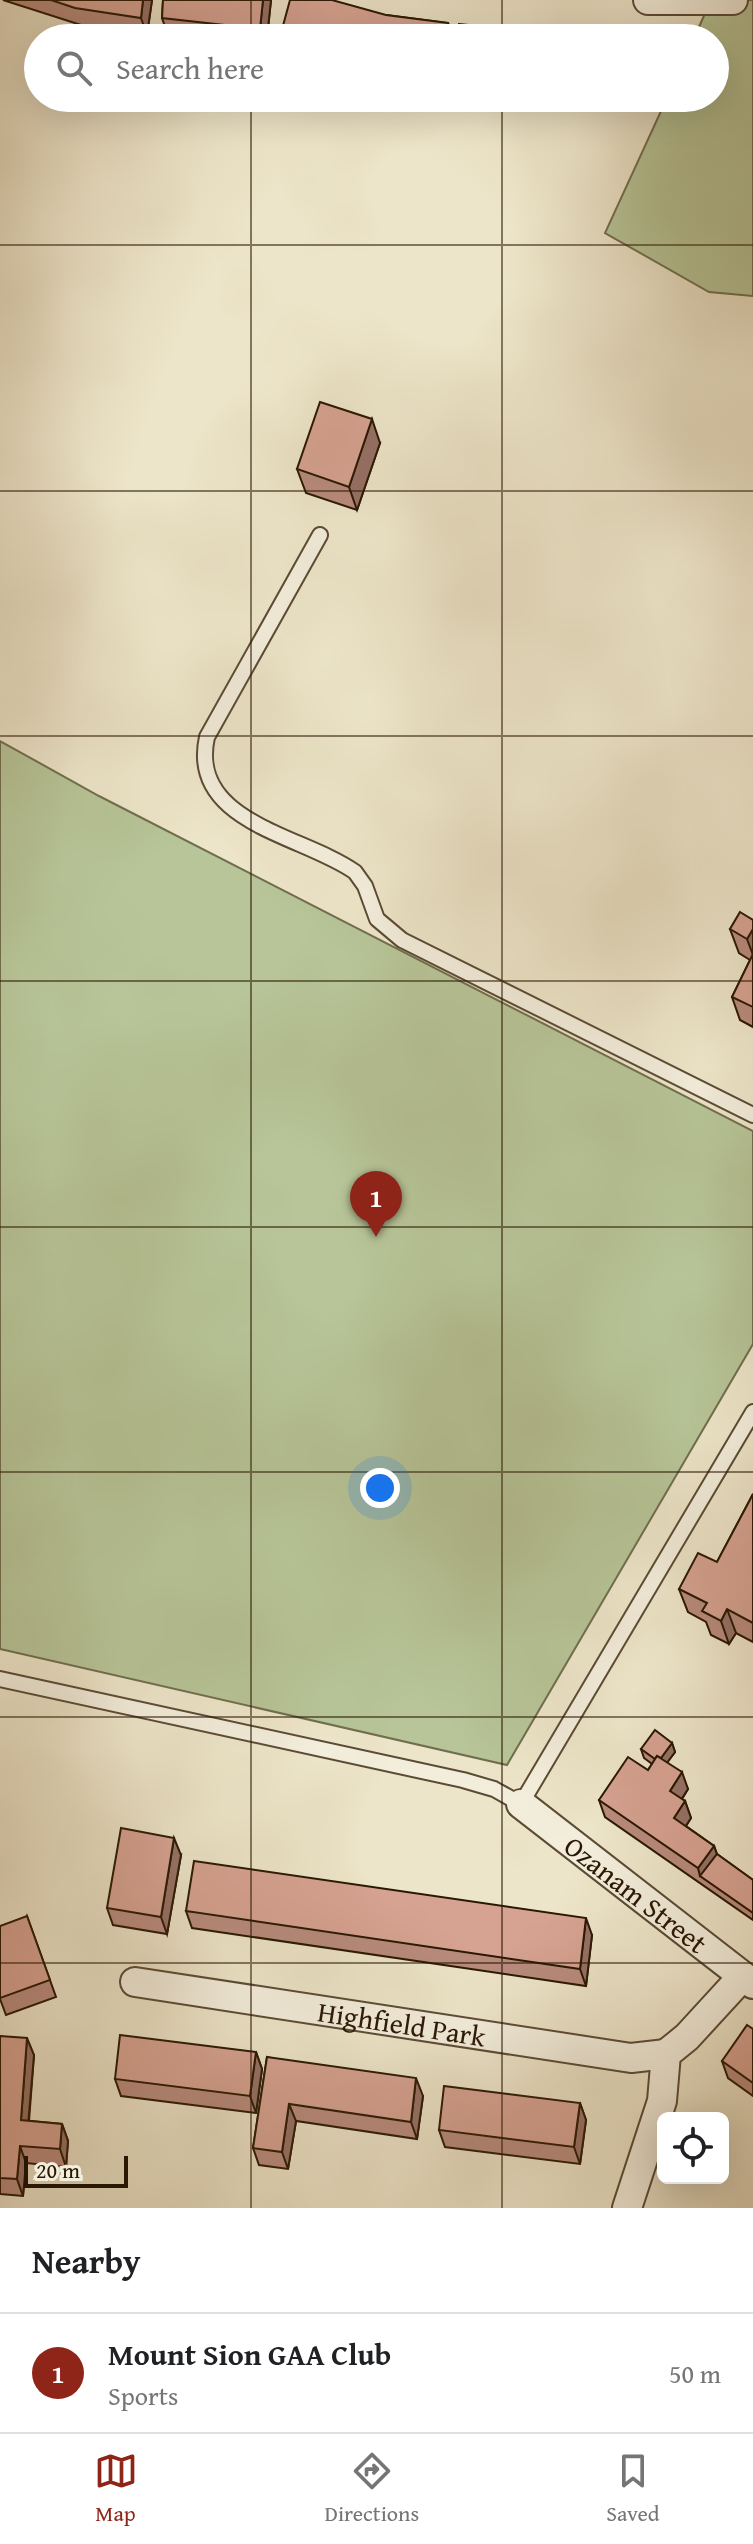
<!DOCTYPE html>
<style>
body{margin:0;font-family:"Gentium Book Plus",serif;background:#f6f6f6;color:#202124}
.controls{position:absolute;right:24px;bottom:24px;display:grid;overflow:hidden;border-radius:12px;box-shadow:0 8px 32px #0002}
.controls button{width:72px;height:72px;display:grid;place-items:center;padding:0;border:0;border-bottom:2px solid #e0e0e0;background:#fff;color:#202124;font:40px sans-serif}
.scale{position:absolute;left:24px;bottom:20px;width:104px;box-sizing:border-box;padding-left:8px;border:4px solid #2a1804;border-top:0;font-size:22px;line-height:28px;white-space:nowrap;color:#2a1804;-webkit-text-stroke:6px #f3eedc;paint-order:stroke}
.you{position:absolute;left:380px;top:1488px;width:28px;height:28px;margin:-20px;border:6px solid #fff;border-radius:50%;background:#1a73e8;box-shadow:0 0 0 12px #1a73e833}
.badge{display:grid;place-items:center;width:52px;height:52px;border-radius:50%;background:#8f2418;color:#fff;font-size:26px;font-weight:700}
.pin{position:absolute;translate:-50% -66px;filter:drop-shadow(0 2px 4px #0008)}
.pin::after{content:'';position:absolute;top:42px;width:28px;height:24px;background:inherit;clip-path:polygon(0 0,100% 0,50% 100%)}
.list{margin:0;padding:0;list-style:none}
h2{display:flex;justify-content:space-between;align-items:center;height:104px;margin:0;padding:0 32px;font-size:34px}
h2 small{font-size:26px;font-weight:400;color:#757577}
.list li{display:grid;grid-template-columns:52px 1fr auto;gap:24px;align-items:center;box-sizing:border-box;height:120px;padding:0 32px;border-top:2px solid #e0e0e0}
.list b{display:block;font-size:30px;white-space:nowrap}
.list p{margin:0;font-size:26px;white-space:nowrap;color:#757577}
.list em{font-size:26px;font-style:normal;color:#757577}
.icon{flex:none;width:44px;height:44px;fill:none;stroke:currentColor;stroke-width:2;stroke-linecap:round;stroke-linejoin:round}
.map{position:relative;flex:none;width:753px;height:2208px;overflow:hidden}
.search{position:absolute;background:#fff;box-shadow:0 8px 32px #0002;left:24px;right:24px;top:24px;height:88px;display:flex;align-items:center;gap:20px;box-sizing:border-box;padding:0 28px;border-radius:44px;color:#757577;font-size:30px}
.sheet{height:224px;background:#fff}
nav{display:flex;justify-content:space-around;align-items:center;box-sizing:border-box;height:112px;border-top:2px solid #e0e0e0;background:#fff;font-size:22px;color:#757577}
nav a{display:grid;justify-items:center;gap:4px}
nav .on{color:#8f2418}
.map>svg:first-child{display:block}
.green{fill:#b7c598;stroke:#706e4e;stroke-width:2}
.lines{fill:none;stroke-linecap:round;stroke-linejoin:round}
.service-casing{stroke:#5b4b35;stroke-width:18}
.minor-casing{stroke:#5b4b35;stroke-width:32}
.service{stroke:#f3eedc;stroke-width:14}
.minor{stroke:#f3eedc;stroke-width:28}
.wall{fill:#b88b7d;stroke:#2a1804;stroke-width:2}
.shaded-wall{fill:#967166;stroke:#2a1804;stroke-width:2}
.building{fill:#d6a291;stroke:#2a1804;stroke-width:2}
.grid{fill:none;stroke:#2a1804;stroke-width:2;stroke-opacity:0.55}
.labels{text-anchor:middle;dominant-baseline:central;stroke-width:6;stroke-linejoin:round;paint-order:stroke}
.street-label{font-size:28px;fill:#2a1804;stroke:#f3eedc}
</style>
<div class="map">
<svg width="753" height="2208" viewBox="0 0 753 2208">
<rect width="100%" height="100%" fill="#ede5c9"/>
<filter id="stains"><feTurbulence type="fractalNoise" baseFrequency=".0025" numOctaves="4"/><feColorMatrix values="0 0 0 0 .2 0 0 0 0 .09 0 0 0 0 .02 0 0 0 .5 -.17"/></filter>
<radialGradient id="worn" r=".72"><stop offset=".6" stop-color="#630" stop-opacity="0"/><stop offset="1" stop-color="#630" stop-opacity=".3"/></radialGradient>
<!-- green -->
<g class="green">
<polygon points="711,0 753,0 753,296 709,292 605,233 667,98 715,98 715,38 694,38"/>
<polygon points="0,741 99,796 753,1131 753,1344 507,1765 0,1649"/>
</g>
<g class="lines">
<defs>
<g id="service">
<path d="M320 535 207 737C188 823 303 835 355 872L365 886 377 919 402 940 753 1115"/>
<polyline points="0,1679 463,1780 494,1789 521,1804 753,1412"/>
</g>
<g id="minor">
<polyline points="648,0 733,0"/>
<path id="s1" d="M521 1804 753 1984"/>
<path id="s2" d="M135 1982 631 2058 666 2054"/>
<polyline points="627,2208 662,2101 666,2054 687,2037 742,1977"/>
</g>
</defs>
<!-- service casing -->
<use href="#service" class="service-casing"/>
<!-- minor casing -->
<use href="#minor" class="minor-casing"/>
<!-- service -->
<use href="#service" class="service"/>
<!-- minor -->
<use href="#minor" class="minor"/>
</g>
<!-- wall -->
<g class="wall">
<polygon points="3,0 152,0 147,35 81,25"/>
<polygon points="163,0 271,0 267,38 191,38 168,35 162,18"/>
<polygon points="386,15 448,23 454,38 283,38 281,33"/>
<polygon points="591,98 665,98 664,106"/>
<polygon points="380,443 357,510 306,493 297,469"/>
<polygon points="753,920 753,1027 740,1020 732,997 750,960 739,953 730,929"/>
<polygon points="753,1494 753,1642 736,1633 729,1644 711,1635 706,1622 688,1612 679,1589 717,1562"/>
<polygon points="672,1743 675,1752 667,1762 688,1789 682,1799 685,1801 691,1818 686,1826 714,1846 717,1854 753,1880 753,1920 605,1817 599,1800 648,1770 652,1764 644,1758 641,1749"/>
<polygon points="181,1855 167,1934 113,1925 107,1908"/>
<polygon points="186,1911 592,1935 586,1986 192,1928"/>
<polygon points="27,1916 56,1997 6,2015 0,1999"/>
<polygon points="753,2029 753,2096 728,2078 722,2061"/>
<polygon points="0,2036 34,2055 29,2121 62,2124 68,2141 66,2167 26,2163 23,2196 0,2194"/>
<polygon points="256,2052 262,2069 256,2113 121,2096 115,2079"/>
<polygon points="267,2057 423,2096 417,2139 296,2121 288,2169 259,2165 253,2148"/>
<polygon points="580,2103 586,2120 580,2164 445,2147 439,2130"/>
</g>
<!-- shaded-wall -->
<g class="shaded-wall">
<polygon points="143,0 152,0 147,35 141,18"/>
<polygon points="263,0 271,0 267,38 263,38 260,29"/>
<polygon points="448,23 454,38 447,38"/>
<polygon points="372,419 380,443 357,510 349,487"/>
<polygon points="753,929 753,955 747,939"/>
<polygon points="727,1609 736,1633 729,1644 721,1621"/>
<polygon points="672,1743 675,1752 661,1771 658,1762"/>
<polygon points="682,1772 688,1789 676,1808 670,1791"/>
<polygon points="685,1801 691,1818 680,1835 674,1818"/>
<polygon points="174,1838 181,1855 167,1934 161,1917"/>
<polygon points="714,1846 720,1863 700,1876 698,1868"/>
<polygon points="586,1918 592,1935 586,1986 580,1969"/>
<polygon points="27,2038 34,2055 27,2137 21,2120"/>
<polygon points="256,2052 262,2069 256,2113 250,2096"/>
<polygon points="416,2078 423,2096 417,2139 411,2122"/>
<polygon points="580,2103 586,2120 580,2164 574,2147"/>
<polygon points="289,2104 296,2121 288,2169 282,2152"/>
<polygon points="62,2124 68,2141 66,2167 60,2149"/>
<polygon points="20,2146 26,2163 23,2196 17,2179"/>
</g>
<!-- building -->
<g class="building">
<polygon points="51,0 143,0 141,18 75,8"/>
<polygon points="163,0 263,0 260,29 162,18"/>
<polygon points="290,0 332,0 386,15 448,23 447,38 297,38 281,33"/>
<polygon points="459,24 558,34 557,38 458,38"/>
<polygon points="564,33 614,38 563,38"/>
<polygon points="320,402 372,419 349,487 297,469"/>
<polygon points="740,912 753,920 753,929 747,939 730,929"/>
<polygon points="753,954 753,1007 732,997"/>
<polygon points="753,1494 753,1623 727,1609 721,1621 702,1611 707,1603 679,1589 698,1553 717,1562"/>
<polygon points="655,1730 672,1743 661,1758 657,1756 655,1759 641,1749"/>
<polygon points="657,1756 682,1772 670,1791 685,1801 674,1818 714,1846 698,1868 599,1800 628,1757 648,1770"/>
<polygon points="121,1828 174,1838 161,1917 107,1908"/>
<polygon points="717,1854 753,1880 753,1913 700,1876"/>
<polygon points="194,1861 586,1918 580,1969 186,1911"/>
<polygon points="27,1916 50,1980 0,1998 0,1926"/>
<polygon points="747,2025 753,2029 753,2083 722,2061"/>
<polygon points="120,2035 256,2052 250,2096 115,2079"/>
<polygon points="0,2036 27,2038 21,2120 62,2124 60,2149 20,2146 17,2179 0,2178"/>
<polygon points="267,2057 416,2078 411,2122 289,2104 282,2152 253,2148"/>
<polygon points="444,2086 580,2103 574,2147 439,2130"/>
</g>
<!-- grid -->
<path class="grid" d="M251 0V38M502 0V38M251 98V2208M502 98V2208M0 245H753M0 491H753M0 736H753M0 981H753M0 1227H753M0 1472H753M0 1717H753M0 1963H753"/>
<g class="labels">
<!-- street labels -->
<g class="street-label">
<text stroke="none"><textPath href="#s1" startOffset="146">Ozanam Street</textPath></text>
<text stroke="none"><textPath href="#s2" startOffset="270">Highfield Park</textPath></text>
</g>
</g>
<rect width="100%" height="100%" filter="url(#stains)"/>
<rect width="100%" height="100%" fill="url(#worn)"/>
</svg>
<div class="controls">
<button><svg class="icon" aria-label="locate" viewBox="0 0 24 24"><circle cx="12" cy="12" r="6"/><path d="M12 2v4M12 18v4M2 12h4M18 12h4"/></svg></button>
</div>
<div class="scale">20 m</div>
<div class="you"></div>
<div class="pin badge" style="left:376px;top:1237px">1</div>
<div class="search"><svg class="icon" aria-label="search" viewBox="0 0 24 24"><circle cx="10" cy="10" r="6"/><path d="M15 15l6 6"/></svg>Search here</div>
</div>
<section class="sheet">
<h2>Nearby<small></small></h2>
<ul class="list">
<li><span class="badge">1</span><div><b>Mount Sion GAA Club</b><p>Sports</p></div><em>50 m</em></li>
</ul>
</section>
<nav>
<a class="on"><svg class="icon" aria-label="map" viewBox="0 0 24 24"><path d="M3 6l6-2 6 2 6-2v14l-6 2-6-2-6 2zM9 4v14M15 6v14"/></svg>Map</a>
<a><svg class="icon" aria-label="directions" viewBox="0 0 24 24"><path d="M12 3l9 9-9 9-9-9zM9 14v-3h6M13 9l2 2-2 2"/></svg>Directions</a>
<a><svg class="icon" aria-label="saved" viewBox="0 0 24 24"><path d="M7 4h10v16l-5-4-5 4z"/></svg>Saved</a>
</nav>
